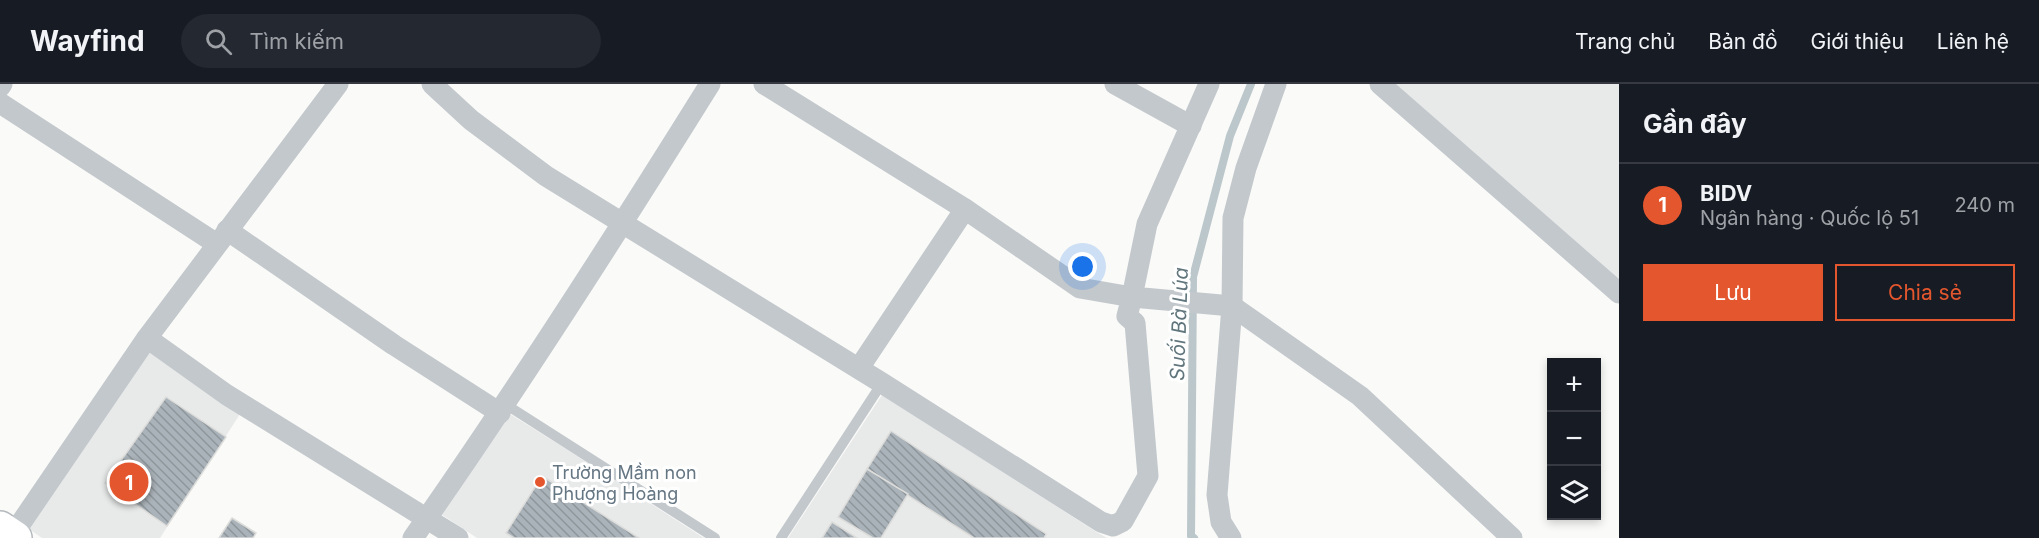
<!DOCTYPE html>
<html lang="vi">
<meta charset="utf-8">
<style>
body{margin:0;font-family:Inter,sans-serif;background:#242831;color:#f1f3f6}
.controls{position:absolute;right:18px;bottom:18px;display:grid;overflow:hidden;border-radius:0px;box-shadow:0 3px 9px #0003}
.controls button{width:54px;height:54px;display:grid;place-items:center;padding:0;border:0;border-bottom:2px solid #363941;background:#171b24;color:#f1f3f6;font:30px sans-serif}
.you{position:absolute;left:1083px;top:183px;width:21px;height:21px;margin:-15px;border:4px solid #fff;border-radius:50%;background:#1a73e8;box-shadow:0 0 0 9px #1a73e833}
.badge{display:grid;place-items:center;width:39px;height:39px;border-radius:50%;background:#e4572e;color:#fff;font-size:20px;font-weight:700}
.pin{position:absolute;translate:-50% -50%;border:3px solid #fff;box-shadow:0 2px 6px #0006}
.list{margin:0;padding:0;list-style:none}
h2{display:flex;justify-content:space-between;align-items:center;height:78px;margin:0;padding:0 24px;font-size:26px}
h2 small{font-size:20px;font-weight:400;color:#9ea1a6}
.list li{display:grid;grid-template-columns:39px 1fr auto;gap:18px;align-items:center;box-sizing:border-box;height:84px;padding:0 24px;border-top:2px solid #363941}
.list b{display:block;font-size:22px;white-space:nowrap}
.list p{margin:0;font-size:20px;white-space:nowrap;color:#9ea1a6}
.list em{font-size:20px;font-style:normal;color:#9ea1a6}
.actions{display:flex;gap:12px;padding:18px 24px}
.actions a{flex:1;padding:14px 0;border:2px solid #e4572e;border-radius:0px;text-align:center;font-size:21px;color:#e4572e}
.actions .main{background:#e4572e;color:#fff}
.icon{flex:none;width:33px;height:33px;fill:none;stroke:currentColor;stroke-width:2;stroke-linecap:round;stroke-linejoin:round}
.map{position:relative;flex:none;width:1619px;height:454px;overflow:hidden}
header{display:flex;align-items:center;gap:36px;box-sizing:border-box;height:84px;padding:0 30px;background:#171b24;border-bottom:2px solid #363941}
header strong{font-size:28px}
nav{display:flex;gap:33px;margin-inline-start:auto;font-size:21px}
.search{width:420px;height:54px;background:#242831;display:flex;align-items:center;gap:15px;box-sizing:border-box;padding:0 21px;border-radius:33px;color:#9ea1a6;font-size:22px}
main{display:flex}
aside{flex:1;background:#171b24}
.map>svg:first-child{display:block}
.built{fill:#e8e9e9}
.lines{fill:none;stroke-linecap:round;stroke-linejoin:round}
.stream{stroke:#bbc7cb;stroke-width:8}
.building{fill:url(#building-back-hatch);stroke:#dcdcda;stroke-width:1.5}
.highway-casing{stroke:#b4b9bd;stroke-width:36}
.lane{stroke:#c3c8cc;stroke-width:10}
.street{stroke:#c3c8cc;stroke-width:21}
.highway{stroke:#fff;stroke-width:33}
.poi-dot{fill:#e4572e;stroke:#fff;stroke-width:2}
.labels{text-anchor:middle;dominant-baseline:central;stroke-width:6;stroke-linejoin:round;paint-order:stroke}
.poi-label{font-size:18px;fill:#657683;stroke:#fff;text-anchor:start}
.water-label{font-size:20px;font-style:italic;fill:#60757c;stroke:#fff}
</style>
<header>
<strong>Wayfind</strong>
<div class="search"><svg class="icon" aria-label="search" viewBox="0 0 24 24"><circle cx="10" cy="10" r="6"/><path d="M15 15l6 6"/></svg>Tìm kiếm</div>
<nav><a>Trang chủ</a><a>Bản đồ</a><a>Giới thiệu</a><a>Liên hệ</a></nav>
</header>
<main>
<div class="map">
<svg width="1619" height="454" viewBox="0 0 1619 454">
<defs>
<pattern id="building-back-hatch" width="6" height="6" patternUnits="userSpaceOnUse" patternTransform="scale(1.5)"><rect width="6" height="6" fill="#aab3b9"/><path d="M-1 5l2 2M0 0l6 6M5-1l2 2" fill="none" stroke="#8e969c"/></pattern>
</defs>
<rect width="100%" height="100%" fill="#fafaf8"/>
<!-- built -->
<g class="built">
<polygon points="1395,0 1619,0 1619,196"/>
<polygon points="149,268 240,330 160,454 42,454 29,445"/>
<polygon points="882,311 1095,447 1107,454 788,454"/>
<polygon points="510,330 566,365 704,454 477,454 441,430"/>
</g>
<g class="lines">
<!-- stream -->
<polyline class="stream" points="1194,454 1191,452 1193,193 1230,52 1251,0"/>
</g>
<!-- building -->
<g class="building">
<polygon points="166,313 226,353 167,442 105,399"/>
<polygon points="891,347 1046,450 1044,454 974,454 867,385"/>
<polygon points="867,385 908,410 881,454 873,454 838,433"/>
<polygon points="542,392 639,454 514,454 506,449"/>
<polygon points="232,434 256,449 253,454 219,454"/>
<polygon points="832,438 857,454 822,454"/>
</g>
<g class="lines">
<defs>
<polyline id="highway" points="0,444 15,454"/>
</defs>
<!-- highway casing -->
<use href="#highway" class="highway-casing"/>
<!-- lane -->
<g class="lane">
<polyline points="505,320 715,454"/>
<polyline points="781,454 882,299"/>
</g>
<!-- street -->
<g class="street">
<polyline points="432,0 471,36 546,92 882,299 1101,438 1113,442 1123,437 1148,392 1135,239 1127,232 1132,213 1080,204 965,125 764,0"/>
<polyline points="1115,0 1191,42"/>
<polyline points="1209,0 1147,140 1132,213 1232,222 1360,312 1512,454"/>
<polyline points="1380,0 1619,209"/>
<polyline points="0,3 2,0"/>
<polyline points="0,19 217,160"/>
<polyline points="227,146 394,261 500,329"/>
<polyline points="147,254 227,311 458,454"/>
<polyline points="859,284 965,125"/>
<polyline points="12,452 147,254 338,0"/>
<path d="M413 454C517 306 614 154 710 0"/>
<polyline points="1231,454 1221,438 1217,411 1232,222 1233,134 1246,84 1276,0"/>
</g>
<!-- highway -->
<use href="#highway" class="highway"/>
</g>
<!-- markers -->
<circle class="poi-dot" cx="540" cy="398" r="6"/>
<g class="labels">
<!-- poi labels -->
<g class="poi-label">
<text x="552" y="388">Trường Mầm non<tspan x="552" dy="21">Phượng Hoàng</tspan></text>
</g>
<!-- water labels -->
<g class="water-label">
<text transform="translate(1179 240) rotate(-88)">Suối Bà Lúa</text>
</g>
</g>
</svg>
<div class="controls">
<button>+</button>
<button>−</button>
<button><svg class="icon" aria-label="layers" viewBox="0 0 24 24"><path d="M12 4l9 5-9 5-9-5zM3 14l9 5 9-5"/></svg></button>
</div>
<div class="you"></div>
<div class="pin badge" style="left:129px;top:398px">1</div>
</div>
<aside>
<h2>Gần đây<small></small></h2>
<ul class="list">
<li><span class="badge">1</span><div><b>BIDV</b><p>Ngân hàng · Quốc lộ 51</p></div><em>240 m</em></li>
</ul>
<div class="actions"><a class="main">Lưu</a><a>Chia sẻ</a></div>
</aside>
</main>
